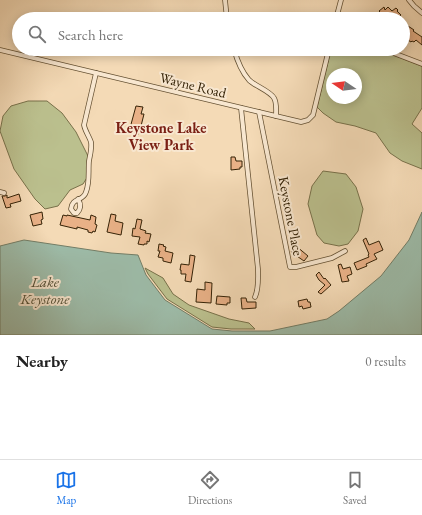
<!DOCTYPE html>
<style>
body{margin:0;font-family:"EB Garamond",serif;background:#f2f2f2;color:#222}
.compass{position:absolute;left:326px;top:68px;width:36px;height:36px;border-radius:50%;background:#fff;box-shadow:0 2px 10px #0003;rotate:283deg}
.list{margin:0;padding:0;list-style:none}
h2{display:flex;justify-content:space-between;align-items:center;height:52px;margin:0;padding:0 16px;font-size:17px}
h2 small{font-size:13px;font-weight:400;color:#767676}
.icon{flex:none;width:22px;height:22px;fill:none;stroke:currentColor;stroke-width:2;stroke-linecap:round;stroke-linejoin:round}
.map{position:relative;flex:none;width:422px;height:335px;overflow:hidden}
.search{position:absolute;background:#fff;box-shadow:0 2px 10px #0003;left:12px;right:12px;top:12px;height:44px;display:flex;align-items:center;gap:10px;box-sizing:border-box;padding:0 14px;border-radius:22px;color:#767676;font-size:15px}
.sheet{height:124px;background:#fff}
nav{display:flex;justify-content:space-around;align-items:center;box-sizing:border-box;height:56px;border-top:1px solid #e0e0e0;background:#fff;font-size:11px;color:#767676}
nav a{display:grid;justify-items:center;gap:2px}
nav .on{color:#1a73e8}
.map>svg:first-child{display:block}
.green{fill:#bbc08e;stroke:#78714a;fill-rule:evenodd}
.water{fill:#9dbba8;stroke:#737e67}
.building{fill:#e9b187;stroke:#342206}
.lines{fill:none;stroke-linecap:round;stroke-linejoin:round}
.minor-casing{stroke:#645032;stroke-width:5.5}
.minor{stroke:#f8e7d0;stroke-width:4}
.labels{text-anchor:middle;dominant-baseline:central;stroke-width:4;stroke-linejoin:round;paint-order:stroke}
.street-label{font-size:14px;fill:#342206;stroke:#f8e7d0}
.neighbourhood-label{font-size:15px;font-weight:bold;fill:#7a1f14;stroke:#f8e7d0}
.water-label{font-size:15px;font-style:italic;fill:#545037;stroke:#f8e7d0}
</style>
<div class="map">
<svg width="422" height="335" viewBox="0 0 422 335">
<rect width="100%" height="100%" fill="#f4dab6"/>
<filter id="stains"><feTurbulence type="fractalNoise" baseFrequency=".005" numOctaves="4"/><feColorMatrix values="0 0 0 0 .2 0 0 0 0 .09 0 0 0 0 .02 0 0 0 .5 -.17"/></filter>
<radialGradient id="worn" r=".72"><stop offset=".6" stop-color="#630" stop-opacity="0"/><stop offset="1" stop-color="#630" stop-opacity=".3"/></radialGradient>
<!-- green -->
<g class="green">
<path d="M331 49H378L422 66V108L412 124 422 133V169L402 161 390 153 376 133 355 126 336 122 323 113 317 107ZM332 74H356V98H332Z"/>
<polygon points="28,101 47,101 62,113 76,132 89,158 90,173 83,184 70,190 58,206 45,209 35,199 14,169 0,131 3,116 11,106"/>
<polygon points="323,171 346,174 356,187 363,209 358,231 348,244 339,246 324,243 317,235 308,204 312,186"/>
<polygon points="145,268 163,278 173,294 189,305 229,319 249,323 255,329 231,329 212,327 167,299 148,274"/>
</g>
<!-- water -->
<polygon class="water" points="422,212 422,335 0,335 0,246 24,240 111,253 138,255 146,275 165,300 212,329 232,331 270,331 327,319 339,311 381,276 409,240"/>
<!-- building -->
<g class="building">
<polygon points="384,7 385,10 388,7 392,11 396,8 398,10 397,11 401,15 397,19 378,19 383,15 379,11"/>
<polygon points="408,26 414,30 413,31 422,37 422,45 416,40 414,42 412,41 411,42 403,37 403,32"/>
<polygon points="136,106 143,107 141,114 144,114 139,134 134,133 135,129 130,128"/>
<polygon points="231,157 235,157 236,161 242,161 242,167 240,167 240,169 231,170"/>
<polygon points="19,194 21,201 10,204 11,207 6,208 2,196 5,196 7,195 7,198"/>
<polygon points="42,212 43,219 41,220 42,224 33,226 30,215"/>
<polygon points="111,214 116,215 115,221 123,223 121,235 107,232"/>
<polygon points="63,215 67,216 67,215 90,220 91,215 96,217 95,224 97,225 95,232 93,231 92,233 88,232 88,230 77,227 77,229 60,225"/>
<polygon points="137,219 142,220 140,229 146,231 145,233 151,234 149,242 147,241 147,244 144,244 144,245 138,244 140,237 132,236 133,228 135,229"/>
<polygon points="366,238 369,245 379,241 383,250 374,254 377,259 366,264 367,266 357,270 354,263 369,257 368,255 369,254 363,240"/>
<polygon points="159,244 164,245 163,246 166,247 165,251 173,253 171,263 163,261 163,258 158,257 160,251 158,251"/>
<polygon points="296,246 308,256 304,261 291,252"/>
<polygon points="190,255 195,256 191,282 185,281 186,274 181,274 181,270 180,270 181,264 189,265"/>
<polygon points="341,264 343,269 350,267 352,274 347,276 349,281 342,282 338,265"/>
<polygon points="319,272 324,279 325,278 331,285 321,294 318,292 325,285 319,280 316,275"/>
<polygon points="205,282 212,283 211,303 196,302 197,289 205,290"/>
<polygon points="217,296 230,297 230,303 227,303 227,305 216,304"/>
<polygon points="241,298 246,298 247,302 256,302 256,308 242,309"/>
<polygon points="307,299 308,302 310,302 311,307 303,309 302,306 299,307 298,301"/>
</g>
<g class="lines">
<defs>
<g id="minor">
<polyline points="225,0 227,19"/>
<polyline points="409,0 414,6 422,13"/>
<polyline points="336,19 341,0"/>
<path d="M234 49C237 60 241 71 249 80 255 86 270 91 274 98 277 103 276 110 276 116"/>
<polyline points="383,49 422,64"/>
<polyline points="0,50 301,122 308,120 313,115 329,49"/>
<path d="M241 108 258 269C258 279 259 288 255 297"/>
<polyline points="259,112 290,267 296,267 332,258 345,251"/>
<polyline points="0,192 4,193"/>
<path d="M78 199C81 204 81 209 77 213H74L71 209C72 197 83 202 86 192 90 182 88 171 89 161 90 155 92 149 91 142 89 136 85 131 84 125L96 73"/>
</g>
</defs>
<!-- minor casing -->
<use href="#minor" class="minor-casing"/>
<!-- minor -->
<use href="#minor" class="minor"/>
</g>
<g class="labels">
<!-- street labels -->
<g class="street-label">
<text transform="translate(193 85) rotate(14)">Wayne Road</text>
<text transform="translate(291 216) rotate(79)">Keystone Place</text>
</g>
<!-- neighbourhood labels -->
<g class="neighbourhood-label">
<text x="161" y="127">Keystone Lake<tspan x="161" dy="17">View Park</tspan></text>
</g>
<!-- water labels -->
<g class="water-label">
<text x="45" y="281">Lake<tspan x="45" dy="17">Keystone</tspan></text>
</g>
</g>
<rect width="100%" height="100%" filter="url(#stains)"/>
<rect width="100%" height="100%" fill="url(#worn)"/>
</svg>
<svg class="compass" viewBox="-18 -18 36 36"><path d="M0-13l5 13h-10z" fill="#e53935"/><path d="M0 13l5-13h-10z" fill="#767676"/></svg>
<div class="search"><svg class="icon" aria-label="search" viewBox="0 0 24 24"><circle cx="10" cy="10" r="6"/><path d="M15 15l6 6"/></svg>Search here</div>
</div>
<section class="sheet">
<h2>Nearby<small>0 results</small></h2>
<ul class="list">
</ul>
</section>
<nav>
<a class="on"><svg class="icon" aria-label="map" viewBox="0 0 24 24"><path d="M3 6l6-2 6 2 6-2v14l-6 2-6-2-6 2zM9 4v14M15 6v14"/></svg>Map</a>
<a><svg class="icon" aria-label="directions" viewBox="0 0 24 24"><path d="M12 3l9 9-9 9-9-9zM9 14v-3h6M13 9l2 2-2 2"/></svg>Directions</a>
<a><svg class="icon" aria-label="saved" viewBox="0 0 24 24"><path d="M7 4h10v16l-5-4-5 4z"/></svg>Saved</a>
</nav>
